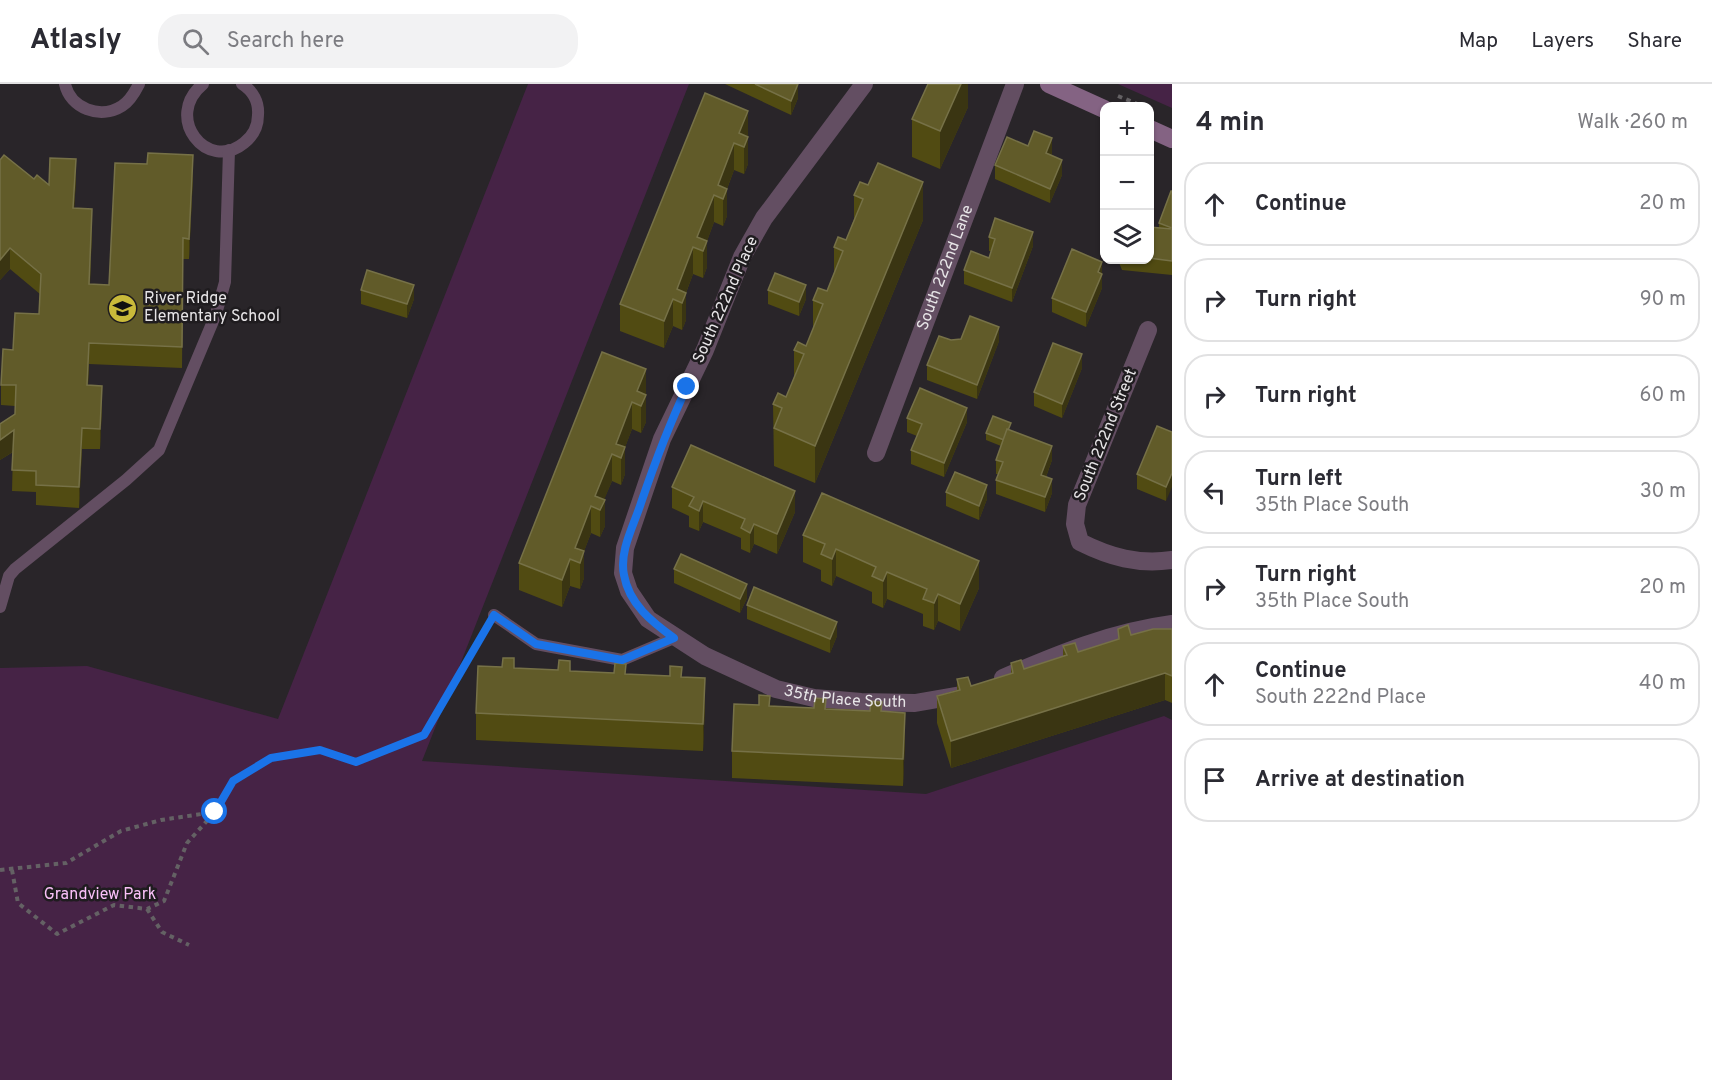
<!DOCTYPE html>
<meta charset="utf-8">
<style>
body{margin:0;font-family:Overpass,sans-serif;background:#f2f2f3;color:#2b2b33}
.controls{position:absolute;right:18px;top:18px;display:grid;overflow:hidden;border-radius:12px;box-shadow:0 2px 4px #0004}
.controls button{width:54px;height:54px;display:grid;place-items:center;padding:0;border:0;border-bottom:2px solid #e1e1e2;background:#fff;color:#2b2b33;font:30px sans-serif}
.stop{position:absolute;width:18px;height:18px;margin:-14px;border:4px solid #1a73e8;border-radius:50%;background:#fff}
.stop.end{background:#1a73e8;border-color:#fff;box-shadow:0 2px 6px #0008}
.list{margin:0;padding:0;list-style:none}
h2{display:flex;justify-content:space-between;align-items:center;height:78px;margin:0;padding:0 24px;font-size:26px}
h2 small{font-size:20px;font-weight:400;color:#7c7c81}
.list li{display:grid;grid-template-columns:39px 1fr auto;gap:18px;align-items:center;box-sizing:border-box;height:84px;margin:0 12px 12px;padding:0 12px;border:2px solid #e1e1e2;border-radius:24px}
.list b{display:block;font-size:22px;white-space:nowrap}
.list p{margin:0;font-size:20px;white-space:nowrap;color:#7c7c81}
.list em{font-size:20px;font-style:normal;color:#7c7c81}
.icon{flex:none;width:33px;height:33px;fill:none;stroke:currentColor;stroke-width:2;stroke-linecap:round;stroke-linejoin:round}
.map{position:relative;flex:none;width:1172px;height:996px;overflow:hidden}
header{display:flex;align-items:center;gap:36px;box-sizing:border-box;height:84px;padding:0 30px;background:#fff;border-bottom:2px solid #e1e1e2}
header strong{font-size:28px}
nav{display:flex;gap:33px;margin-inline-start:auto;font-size:21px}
.search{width:420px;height:54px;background:#f2f2f3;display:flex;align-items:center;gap:15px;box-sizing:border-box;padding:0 21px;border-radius:24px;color:#7c7c81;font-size:22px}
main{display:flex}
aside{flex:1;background:#fff}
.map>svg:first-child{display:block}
.green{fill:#462346}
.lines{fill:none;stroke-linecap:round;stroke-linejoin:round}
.path{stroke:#646164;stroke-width:4;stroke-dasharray:4.5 4.5;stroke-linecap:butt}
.service{stroke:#634e62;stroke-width:12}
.minor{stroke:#634e62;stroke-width:18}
.secondary{stroke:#846383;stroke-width:18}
.wall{fill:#514b12}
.shaded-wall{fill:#3a3512}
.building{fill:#615b29;stroke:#767147;stroke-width:1.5}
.route{stroke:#1a73e8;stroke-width:8}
.labels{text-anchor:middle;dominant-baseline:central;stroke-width:5;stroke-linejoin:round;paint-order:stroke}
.street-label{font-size:16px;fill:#e7e5e7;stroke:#1f1c1f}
.poi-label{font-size:16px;fill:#e7e5e7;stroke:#1f1c1f;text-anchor:start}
.park-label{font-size:16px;fill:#fac0f8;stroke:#1f1c1f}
</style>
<header>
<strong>Atlasly</strong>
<div class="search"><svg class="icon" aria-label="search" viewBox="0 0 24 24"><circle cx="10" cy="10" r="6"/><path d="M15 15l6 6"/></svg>Search here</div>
<nav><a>Map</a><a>Layers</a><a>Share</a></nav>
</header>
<main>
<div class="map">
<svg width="1172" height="996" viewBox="0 0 1172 996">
<rect width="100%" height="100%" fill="#292529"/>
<!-- green -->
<g class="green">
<polygon points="528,0 689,0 422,677 926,710 1164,632 1172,636 1172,996 0,996 0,584 87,582 278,635"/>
<polygon points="1118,0 1172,0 1172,24"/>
</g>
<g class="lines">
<!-- path -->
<g class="path">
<polyline points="1118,12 1142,22"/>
<polyline points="0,786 66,779 121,747 161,736 215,728"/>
<polyline points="12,786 18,819 57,850 114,821 147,825 164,817 187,759 215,728 233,697 271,674 320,666 356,678 424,651 487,544"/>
<polyline points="147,825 162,848 189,861"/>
</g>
<!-- service -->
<g class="service">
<path d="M65 0C70 24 100 36 122 22 130 17 135 8 139 0"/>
<path d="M203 0C163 33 207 89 244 59 253 52 258 42 258 31 259 18 253 7 242 0"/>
<polyline points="0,523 9,492 15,485 126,396 159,366 216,230 225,198 229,66"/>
<polyline points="494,531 536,560 622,576 674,554"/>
</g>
<!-- minor -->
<g class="minor">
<path id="s1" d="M864 0 764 134 742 173 705 266 662 355 625 464 623 489 629 507 648 535 705 572 776 605 814 614 861 618 915 619 961 611"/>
<path d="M1148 246 1077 421 1075 440 1080 458C1110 473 1138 481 1172 476"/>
<path id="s2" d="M876 369 1015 0"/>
<path d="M1003 594C1058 570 1112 548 1172 540"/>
</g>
<!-- secondary -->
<g class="secondary">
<polyline points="1049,0 1104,25"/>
<polyline points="1150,45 1172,55"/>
</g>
</g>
<!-- wall -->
<g class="wall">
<polygon points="725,0 798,0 798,14 791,31"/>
<polygon points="968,0 968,23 940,85 912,73 912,35"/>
<polygon points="748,27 748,80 744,90 734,86 727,105 727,132 723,142 714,138 707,157 707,183 703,194 693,190 686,209 686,236 682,246 673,242 664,264 620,247 620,220"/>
<polygon points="1028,62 1052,69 1051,71 1062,91 1050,119 995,95 995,81"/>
<polygon points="0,76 34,95 49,101 76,96 74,124 92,146 90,200 109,201 193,92 189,175 183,175 182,284 89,280 88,301 102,322 100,365 82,365 79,424 36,421 36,408 12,407 13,368 0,376 0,340 15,330 15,322 1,321 1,301 13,266 39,230 40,210 10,185 0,196"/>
<polygon points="1172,107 1172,191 1122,186 1118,176 1149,176 1149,143 1159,144 1159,139"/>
<polygon points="854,111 923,136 815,399 774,382 773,320 786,313 794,293 794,266 806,262 813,245 813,216 827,207 834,190 834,163 846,156 854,135"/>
<polygon points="989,153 1033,162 1012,218 964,200 964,186 989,174 991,167 989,167"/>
<polygon points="1102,178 1102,204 1086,243 1052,228 1052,214"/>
<polygon points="361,206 414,215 407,234 361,220"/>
<polygon points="768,206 806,215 799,232 768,220"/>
<polygon points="951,256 999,257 977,315 927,296 927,281"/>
<polygon points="1082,284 1062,334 1034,322 1034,308"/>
<polygon points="646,285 646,338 641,349 632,345 625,363 625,390 621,401 612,397 604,415 605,442 600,453 591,449 584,467 584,494 580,505 570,502 562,523 519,506 519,479"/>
<polygon points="907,334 967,338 944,393 911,380 911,366 917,352 907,348"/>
<polygon points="1011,347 1052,376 1046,393 1052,409 1045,428 996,410 996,396 998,390 996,390 996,376 1001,362 986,356 986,349"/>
<polygon points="1172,348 1166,417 1137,405 1137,390"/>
<polygon points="672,403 795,428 777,470 754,460 750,469 741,465 741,454 703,438 699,447 689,443 689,432 672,424"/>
<polygon points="946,408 987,415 979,436 946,422"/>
<polygon points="803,451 979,504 960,547 938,537 934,546 923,542 923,530 887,515 883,524 872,519 872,508 836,492 832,502 821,497 821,486 803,478"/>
<polygon points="674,485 747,514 740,529 674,499"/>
<polygon points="747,521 837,552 830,569 747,535"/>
<polygon points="1118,545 1131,551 1172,545 1172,619 1165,616 951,684 937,639 937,612 957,606 957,595 971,602 1011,590 1011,579 1024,585 1063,573 1063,562 1078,568 1118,556"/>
<polygon points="514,584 682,593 705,621 703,667 476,656 476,629"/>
<polygon points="759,621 882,627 905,656 903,702 732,694 732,667"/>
</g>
<!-- shaded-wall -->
<g class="shaded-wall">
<polygon points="798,0 798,14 791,31 791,17"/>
<polygon points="961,0 968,0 968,23 940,85 940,47"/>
<polygon points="748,27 748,54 739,49"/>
<polygon points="748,53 748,80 744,90 744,63"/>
<polygon points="1052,54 1052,69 1046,83 1046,69"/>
<polygon points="734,59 734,86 723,115 718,101"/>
<polygon points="193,71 193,92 189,175 189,155"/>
<polygon points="76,75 76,96 73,145 73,124"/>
<polygon points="1062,76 1062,91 1050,119 1050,105"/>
<polygon points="923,98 923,136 815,399 815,362"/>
<polygon points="727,105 727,132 723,142 723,115"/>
<polygon points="714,111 714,138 707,157 707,183 703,194 703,167 697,153"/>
<polygon points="92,125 92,146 89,221 89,200"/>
<polygon points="1033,148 1033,162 1012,218 1012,204"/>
<polygon points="693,163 693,190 682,219 677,205"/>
<polygon points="10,164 10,185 0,196 0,176"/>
<polygon points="1102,178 1102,204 1086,243 1086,228"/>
<polygon points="414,201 414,215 407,234 407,220"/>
<polygon points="806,201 806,215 799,232 799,218"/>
<polygon points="686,209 686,236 682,246 682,219"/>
<polygon points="673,215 673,242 664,264 664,237"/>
<polygon points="999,243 999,257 977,315 977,301"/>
<polygon points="89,259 89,280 87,322 87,301"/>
<polygon points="1082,270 1082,284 1062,334 1062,320"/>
<polygon points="646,285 646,338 641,349 641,322 637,307"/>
<polygon points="102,302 102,322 100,365 100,345"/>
<polygon points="632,318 632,345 621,374 616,360"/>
<polygon points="967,324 967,338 944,393 944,379"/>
<polygon points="82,344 82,365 79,424 79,403"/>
<polygon points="14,346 14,367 0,376 0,356"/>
<polygon points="1052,362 1052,376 1041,406 1041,391"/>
<polygon points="625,363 625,390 621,401 621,374"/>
<polygon points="612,370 612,397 600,426 595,412"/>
<polygon points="1172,389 1172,403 1166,417 1166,403"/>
<polygon points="1052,395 1052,409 1045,428 1045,413"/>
<polygon points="987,401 987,415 979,436 979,422"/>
<polygon points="795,407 795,428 777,470 777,450"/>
<polygon points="605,416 605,442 600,453 600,426"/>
<polygon points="703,417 703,438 699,447 699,427"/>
<polygon points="591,422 591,449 580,478 575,464"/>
<polygon points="754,440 754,460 750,469 750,449"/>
<polygon points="836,465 836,492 832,502 832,475"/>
<polygon points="584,467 584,494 580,505 580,479"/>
<polygon points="570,475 570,502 562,523 562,496"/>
<polygon points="979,477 979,504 960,547 960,520"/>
<polygon points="887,488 887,515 883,524 883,497"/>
<polygon points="747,500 747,514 740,529 740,515"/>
<polygon points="938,510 938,537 934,546 934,519"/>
<polygon points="837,538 837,552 830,569 830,555"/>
<polygon points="1165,589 1165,616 951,684 951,657"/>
<polygon points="705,594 705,621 703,667 703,640"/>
<polygon points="905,629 905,656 903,702 903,675"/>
</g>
<!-- building -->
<g class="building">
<polygon points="755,0 798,0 791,17"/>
<polygon points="928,0 961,0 940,47 912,35"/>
<polygon points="705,9 748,27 739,49 748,53 744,63 734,59 718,101 727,105 723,115 714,111 697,153 707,157 703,167 693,163 677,205 686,209 682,219 673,215 664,237 620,220"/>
<polygon points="1034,47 1052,54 1046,69 1062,76 1050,105 995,81 1007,53 1028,62"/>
<polygon points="148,69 193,71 189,155 183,154 182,263 89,259 87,301 102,302 100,345 82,344 79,403 36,401 36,387 12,386 14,346 0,356 0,340 15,330 16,301 1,301 3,265 13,266 15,229 39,230 41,190 10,164 0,176 0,76 4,71 34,95 37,91 49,101 50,74 76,75 73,124 92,125 89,200 109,201 115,79 147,80"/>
<polygon points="878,79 923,98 815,362 774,344 782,324 773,320 778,309 786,313 804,270 794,266 798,258 806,262 823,220 813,216 818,204 827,207 843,167 834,163 838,153 846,156 863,115 854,111 860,98 868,101"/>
<polygon points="1171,107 1172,107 1172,144 1159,139"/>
<polygon points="995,134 1033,148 1012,204 964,186 971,167 989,174 995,155 989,153"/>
<polygon points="1149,143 1172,145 1172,177 1149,174"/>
<polygon points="1072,165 1102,178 1098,188 1102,190 1086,228 1052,214"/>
<polygon points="367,186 414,201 407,220 361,206"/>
<polygon points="775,189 806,201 799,218 768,206"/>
<polygon points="970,232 999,243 977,301 927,281 939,252 951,256 961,255"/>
<polygon points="1053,259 1082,270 1062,320 1034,308"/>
<polygon points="602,268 646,285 637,307 646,311 641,322 632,318 616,360 625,363 621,374 612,370 595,412 605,416 600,426 591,422 575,464 584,467 580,479 570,475 562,496 519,479"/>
<polygon points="920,304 967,324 944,379 911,366 922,340 907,334"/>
<polygon points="993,332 1011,339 1004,356 986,349"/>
<polygon points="1157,342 1172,348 1172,389 1166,403 1137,390"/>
<polygon points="1007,345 1052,362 1041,391 1052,395 1045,413 996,396 1003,378 996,376"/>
<polygon points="691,361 795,407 777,450 754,440 750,449 741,444 745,435 703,417 699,427 689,422 694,413 672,403"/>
<polygon points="955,388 987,401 979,422 946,408"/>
<polygon points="822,409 979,477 960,520 938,510 934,519 923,515 927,505 887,488 883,497 872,492 876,483 836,465 832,475 821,470 825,460 803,451"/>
<polygon points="681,470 747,500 740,515 674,485"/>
<polygon points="754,503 837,538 830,555 747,521"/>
<polygon points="1128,541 1131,551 1153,545 1172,545 1172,592 1165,589 951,657 937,612 960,606 957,595 968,593 971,602 1013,589 1011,579 1021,576 1024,585 1067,571 1063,562 1075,559 1078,568 1119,555 1118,545"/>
<polygon points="503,574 514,574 514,584 558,586 559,576 570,577 570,587 614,589 615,579 626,580 625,590 670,592 670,582 682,583 681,593 705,594 703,640 476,629 478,582 502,583"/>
<polygon points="759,611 770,612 769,622 814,624 815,614 826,615 825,625 870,627 871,617 882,618 881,627 905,629 903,675 732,667 734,620 759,621"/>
</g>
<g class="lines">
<!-- route -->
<path class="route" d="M215 728 233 697 271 674 320 666 356 678 424 651 494 531 536 560 622 576 674 554C652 538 629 520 624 491 619 467 634 441 641 419 655 378 668 343 687 303"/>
</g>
<!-- icons -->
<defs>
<symbol id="school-disc" viewBox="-11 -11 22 22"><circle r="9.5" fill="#c9ba3a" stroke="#1f1c1f"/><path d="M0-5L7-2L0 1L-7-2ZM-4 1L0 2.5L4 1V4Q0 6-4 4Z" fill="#111"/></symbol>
</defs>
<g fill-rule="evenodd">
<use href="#school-disc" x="106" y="208" width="33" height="33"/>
</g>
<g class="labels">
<!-- street labels -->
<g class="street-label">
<text stroke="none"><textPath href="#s2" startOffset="198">South 222nd Lane</textPath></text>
<text transform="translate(726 216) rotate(-66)">South 222nd Place</text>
<text transform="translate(1106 351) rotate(-68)">South 222nd Street</text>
<text stroke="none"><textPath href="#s1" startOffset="820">35th Place South</textPath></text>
</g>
<!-- poi labels -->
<g class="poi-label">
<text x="144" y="215">River Ridge<tspan x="144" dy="18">Elementary School</tspan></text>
</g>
<!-- park labels -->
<g class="park-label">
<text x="100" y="811">Grandview Park</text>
</g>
</g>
</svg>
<div class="controls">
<button>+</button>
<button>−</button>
<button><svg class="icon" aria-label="layers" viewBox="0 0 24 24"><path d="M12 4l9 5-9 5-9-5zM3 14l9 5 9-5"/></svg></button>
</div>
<div class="stop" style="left:215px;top:728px"></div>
<div class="stop end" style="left:687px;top:303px"></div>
</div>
<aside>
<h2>4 min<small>Walk · 260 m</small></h2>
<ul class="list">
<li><svg class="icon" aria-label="ahead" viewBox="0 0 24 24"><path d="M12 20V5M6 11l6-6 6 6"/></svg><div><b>Continue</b></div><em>20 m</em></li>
<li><svg class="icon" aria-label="right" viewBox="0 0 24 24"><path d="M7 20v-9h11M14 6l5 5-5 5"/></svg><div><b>Turn right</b></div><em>90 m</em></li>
<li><svg class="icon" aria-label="right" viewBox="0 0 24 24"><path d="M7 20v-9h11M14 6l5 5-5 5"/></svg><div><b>Turn right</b></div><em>60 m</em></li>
<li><svg class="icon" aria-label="left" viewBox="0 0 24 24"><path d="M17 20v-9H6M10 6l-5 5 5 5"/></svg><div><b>Turn left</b><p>35th Place South</p></div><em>30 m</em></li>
<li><svg class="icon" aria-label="right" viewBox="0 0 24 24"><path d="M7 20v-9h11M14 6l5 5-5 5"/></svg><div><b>Turn right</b><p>35th Place South</p></div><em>20 m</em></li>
<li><svg class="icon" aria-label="ahead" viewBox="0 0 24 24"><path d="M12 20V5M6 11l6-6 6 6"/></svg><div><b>Continue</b><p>South 222nd Place</p></div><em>40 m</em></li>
<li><svg class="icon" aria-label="arrive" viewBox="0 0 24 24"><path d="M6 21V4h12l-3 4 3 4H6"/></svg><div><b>Arrive at destination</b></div></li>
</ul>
</aside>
</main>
